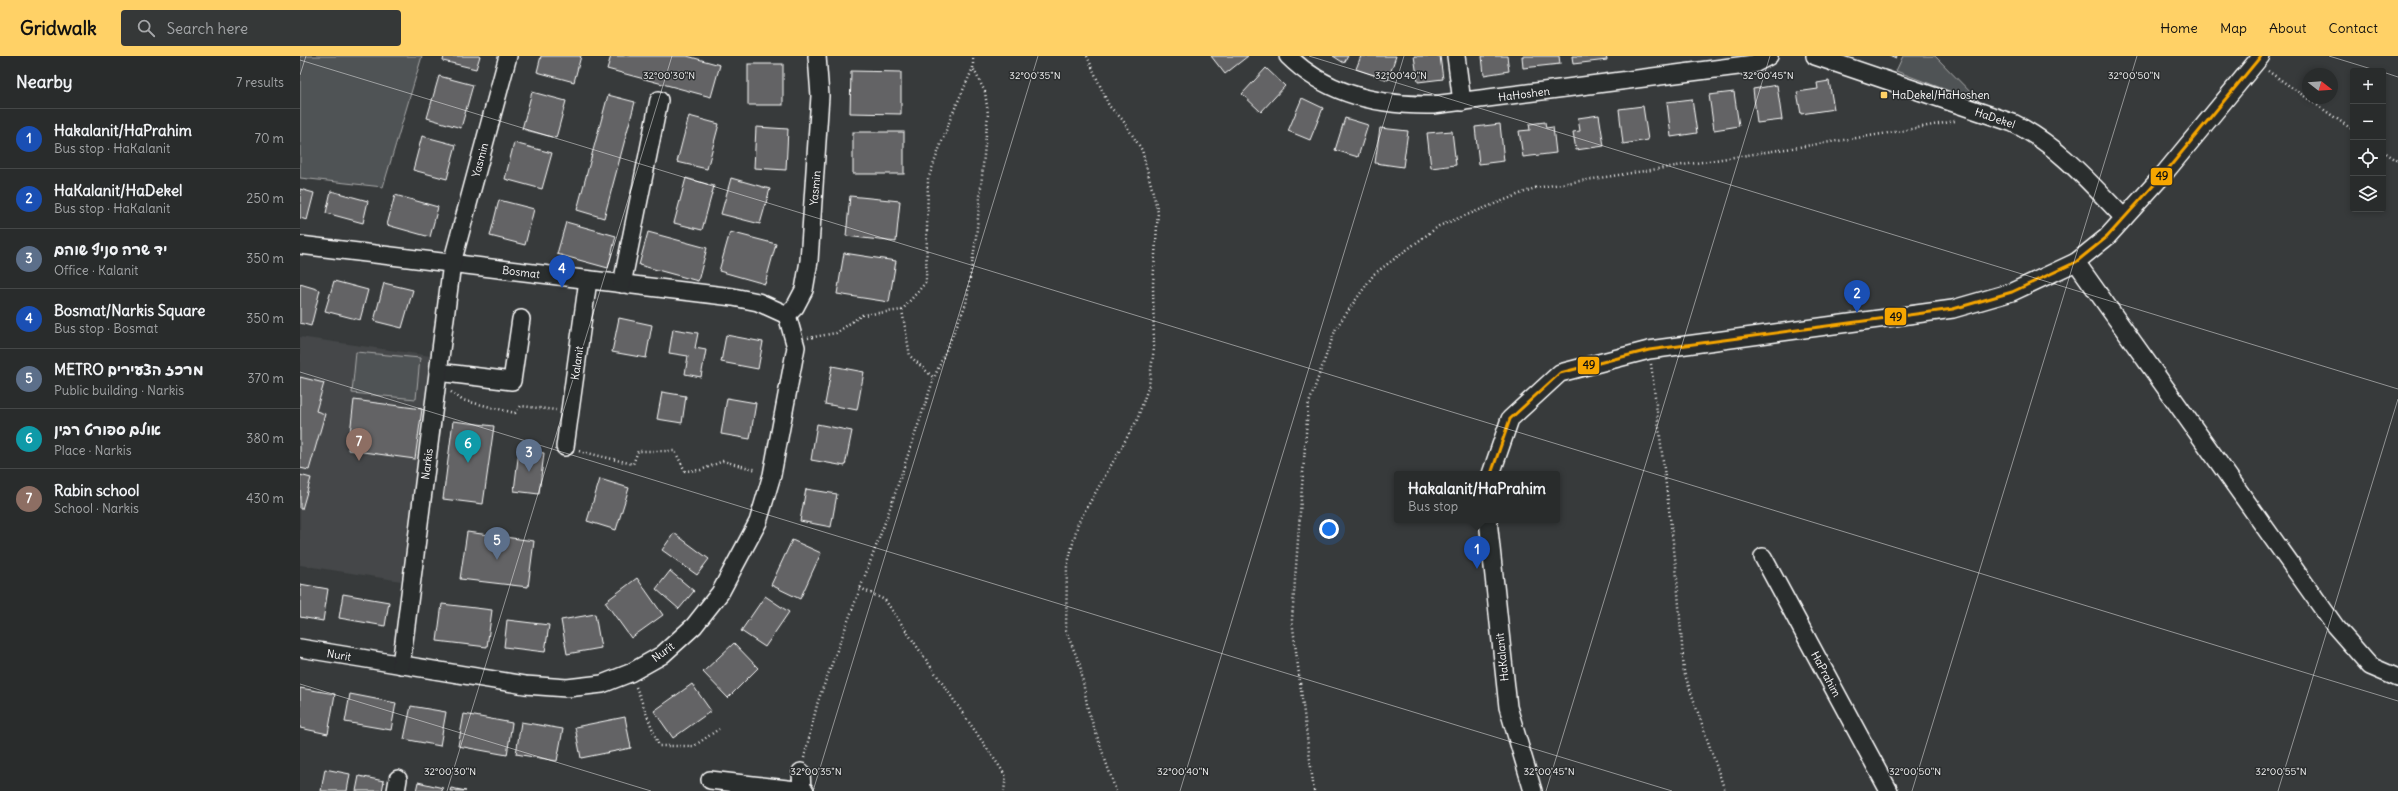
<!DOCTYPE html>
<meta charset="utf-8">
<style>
body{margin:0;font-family:Delius,"Playpen Sans Hebrew",sans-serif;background:#353838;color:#f1f3f6}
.controls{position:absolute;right:12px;top:12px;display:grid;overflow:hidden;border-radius:4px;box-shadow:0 2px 6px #0003}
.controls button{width:36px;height:36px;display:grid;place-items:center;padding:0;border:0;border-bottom:1px solid #454848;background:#292c2c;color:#f1f3f6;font:20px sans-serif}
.compass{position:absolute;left:2002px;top:12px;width:36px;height:36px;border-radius:50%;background:#292c2c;box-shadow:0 2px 6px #0003;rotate:107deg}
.you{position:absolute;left:1029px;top:473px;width:14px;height:14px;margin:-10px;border:3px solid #fff;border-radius:50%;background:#1a73e8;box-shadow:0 0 0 6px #1a73e833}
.badge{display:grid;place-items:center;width:26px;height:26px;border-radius:50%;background:#ffd166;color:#fff;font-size:13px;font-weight:700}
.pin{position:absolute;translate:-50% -33px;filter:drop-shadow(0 1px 2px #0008)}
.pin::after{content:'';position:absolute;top:21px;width:14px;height:12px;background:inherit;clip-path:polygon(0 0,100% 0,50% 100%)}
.popup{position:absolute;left:1094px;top:415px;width:166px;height:52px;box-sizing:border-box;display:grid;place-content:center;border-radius:4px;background:#292c2c;filter:drop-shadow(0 1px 3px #0005);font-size:13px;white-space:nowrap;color:#a5a7a9}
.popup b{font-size:15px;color:#f1f3f6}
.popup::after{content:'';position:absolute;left:50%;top:100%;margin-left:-8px;border:8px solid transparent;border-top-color:#292c2c}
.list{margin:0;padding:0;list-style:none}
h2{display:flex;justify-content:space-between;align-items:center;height:52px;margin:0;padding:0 16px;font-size:17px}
h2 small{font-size:13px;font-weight:400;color:#a5a7a9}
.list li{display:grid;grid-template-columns:26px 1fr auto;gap:12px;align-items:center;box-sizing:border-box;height:60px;padding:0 16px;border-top:1px solid #454848}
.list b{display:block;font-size:15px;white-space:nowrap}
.list p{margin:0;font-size:13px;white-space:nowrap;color:#a5a7a9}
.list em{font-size:13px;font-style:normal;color:#a5a7a9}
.icon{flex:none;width:22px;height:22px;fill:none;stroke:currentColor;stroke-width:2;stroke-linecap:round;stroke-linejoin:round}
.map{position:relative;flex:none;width:2098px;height:735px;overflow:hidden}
header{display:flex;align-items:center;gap:24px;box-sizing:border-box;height:56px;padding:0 20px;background:#ffd166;color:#111}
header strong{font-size:19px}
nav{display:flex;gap:22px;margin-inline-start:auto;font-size:14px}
.search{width:280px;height:36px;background:#353838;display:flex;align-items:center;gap:10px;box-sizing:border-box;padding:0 14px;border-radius:4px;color:#a5a7a9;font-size:15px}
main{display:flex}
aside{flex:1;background:#292c2c}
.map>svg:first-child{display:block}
.built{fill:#444748}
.green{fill:#505354;stroke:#a8a9aa}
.building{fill:#636465;stroke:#fff}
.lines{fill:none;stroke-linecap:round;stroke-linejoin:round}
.minor-casing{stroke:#fff;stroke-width:20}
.path{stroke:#fff;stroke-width:2.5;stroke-dasharray:1 3;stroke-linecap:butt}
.minor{stroke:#2a2d2e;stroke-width:17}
.bus-1-casing{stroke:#2a2d2e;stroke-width:6}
.bus-1{stroke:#f7a600;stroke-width:3}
.ticks{fill:none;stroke:#fff;stroke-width:1;stroke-opacity:0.45}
.poi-dot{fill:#ffd166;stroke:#2a2d2e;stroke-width:1.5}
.labels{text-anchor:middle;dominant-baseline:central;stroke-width:3;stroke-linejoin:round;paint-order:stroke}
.street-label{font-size:11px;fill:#fff;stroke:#2a2d2e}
.poi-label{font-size:11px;fill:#fff;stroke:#2a2d2e;text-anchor:start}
.ticks-label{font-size:10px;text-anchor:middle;fill:#fff;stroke:#2a2d2e;stroke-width:3;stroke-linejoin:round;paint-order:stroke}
.line-badge{stroke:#2a2d2e;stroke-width:1.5}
.pale-badge-label{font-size:11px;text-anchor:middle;font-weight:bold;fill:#111}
</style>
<header>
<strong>Gridwalk</strong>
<div class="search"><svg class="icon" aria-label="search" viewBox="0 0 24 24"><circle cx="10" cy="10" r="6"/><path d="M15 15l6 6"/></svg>Search here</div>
<nav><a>Home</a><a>Map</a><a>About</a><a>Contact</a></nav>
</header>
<main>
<aside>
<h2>Nearby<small>7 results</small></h2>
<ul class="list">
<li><span class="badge" style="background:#1a4fb4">1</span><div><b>Hakalanit/HaPrahim</b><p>Bus stop · HaKalanit</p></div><em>70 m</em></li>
<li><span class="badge" style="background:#1a4fb4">2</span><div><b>HaKalanit/HaDekel</b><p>Bus stop · HaKalanit</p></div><em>250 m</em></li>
<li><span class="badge" style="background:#5c6f8a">3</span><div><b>יד שרה סניף שוהם</b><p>Office · Kalanit</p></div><em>350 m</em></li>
<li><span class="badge" style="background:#1a4fb4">4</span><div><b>Bosmat/Narkis Square</b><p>Bus stop · Bosmat</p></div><em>350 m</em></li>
<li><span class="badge" style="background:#5c6f8a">5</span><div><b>METRO מרכז הצעירים</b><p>Public building · Narkis</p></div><em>370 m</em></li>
<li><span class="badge" style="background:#0f9aa8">6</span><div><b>אולם ספורט רבין</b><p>Place · Narkis</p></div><em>380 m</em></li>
<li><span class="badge" style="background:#8d6e63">7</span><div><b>Rabin school</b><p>School · Narkis</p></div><em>430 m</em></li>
</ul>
</aside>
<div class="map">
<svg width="2098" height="735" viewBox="0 0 2098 735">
<rect width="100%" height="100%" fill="#373a3b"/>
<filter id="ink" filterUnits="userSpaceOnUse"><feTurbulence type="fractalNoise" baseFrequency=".025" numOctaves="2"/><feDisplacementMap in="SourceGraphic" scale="8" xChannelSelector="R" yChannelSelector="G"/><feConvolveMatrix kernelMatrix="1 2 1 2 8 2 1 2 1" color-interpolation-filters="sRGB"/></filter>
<g filter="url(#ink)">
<!-- built -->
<polygon class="built" points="0,281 131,300 101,525 0,509"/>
<!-- green -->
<g class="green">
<polygon points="0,0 122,0 83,131 0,122"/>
<polygon points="1603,0 1635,0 1681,47 1596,15"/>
<polygon points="56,296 120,302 116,343 52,337"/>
</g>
<!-- building -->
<g class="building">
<polygon points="144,0 180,0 176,13 143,5"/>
<polygon points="241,0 281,0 274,26 237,16"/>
<polygon points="311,0 387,0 420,9 411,41 307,13"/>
<polygon points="911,0 948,0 925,18"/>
<polygon points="1033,0 1048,0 1044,7"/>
<polygon points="1061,0 1096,0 1088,24 1056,13"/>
<polygon points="1114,0 1140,0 1143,23 1118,26"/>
<polygon points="1182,0 1207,0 1209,15 1184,19"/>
<polygon points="1222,0 1259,0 1260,8 1223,12"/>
<polygon points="1272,0 1306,0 1307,4 1273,8"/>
<polygon points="1589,0 1597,0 1596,3"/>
<rect x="448" y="8" width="35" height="41"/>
<polygon points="966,12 985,30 961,56 942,38"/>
<polygon points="551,15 601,16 601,58 550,57"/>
<polygon points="139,20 173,29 161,72 127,62"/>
<polygon points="1529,25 1534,53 1501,58 1497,36 1518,33 1517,27"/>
<polygon points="1477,29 1482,64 1457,67 1453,33"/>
<polygon points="232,36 266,45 256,82 222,73"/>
<polygon points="1434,36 1439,70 1414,74 1409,39"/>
<polygon points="308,39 335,46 304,162 277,154"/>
<polygon points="1002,42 1023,52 1010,84 988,75"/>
<polygon points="1392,43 1397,77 1371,81 1367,46"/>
<polygon points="1343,50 1348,84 1323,88 1319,53"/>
<polygon points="1299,59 1304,90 1276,94 1273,76 1280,75 1278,62"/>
<polygon points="389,60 419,68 407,113 377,106"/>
<polygon points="1045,62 1068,69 1058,101 1035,94"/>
<polygon points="1245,66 1246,72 1253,71 1256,97 1223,101 1219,75 1230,74 1229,68"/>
<polygon points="1200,68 1204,105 1179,108 1175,71"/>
<polygon points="456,71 488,73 486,114 454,112"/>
<polygon points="1080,72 1108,75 1103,111 1075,107"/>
<polygon points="1152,75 1156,109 1131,112 1127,77"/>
<rect x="553" y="76" width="51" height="42"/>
<polygon points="122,80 156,89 147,123 113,114"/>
<polygon points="214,87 252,97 242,133 205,123"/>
<polygon points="386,122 414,130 402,174 374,167"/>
<polygon points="431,122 470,133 460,168 421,158"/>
<polygon points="0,133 14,137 7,164 0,162"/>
<polygon points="31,135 68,145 63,167 26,157"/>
<polygon points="95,139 138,151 130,181 87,169"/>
<polygon points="550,140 600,145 596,186 546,180"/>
<polygon points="199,144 234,153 225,189 190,180"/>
<polygon points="266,166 316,180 308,212 257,198"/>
<polygon points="348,176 407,192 398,225 339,209"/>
<polygon points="430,176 476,188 465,228 419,215"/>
<polygon points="544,197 596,205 589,246 537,238"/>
<polygon points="34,225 68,234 60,264 25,255"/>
<polygon points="84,227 113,234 102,272 74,265"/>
<polygon points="0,228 20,234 11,270 0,267"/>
<polygon points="319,262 352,269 346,302 312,296"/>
<polygon points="373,273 398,277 395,292 406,294 401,321 385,318 388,300 369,297"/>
<polygon points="426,279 463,286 458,313 421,306"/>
<polygon points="532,310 564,316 557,354 525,348"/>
<polygon points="0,321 24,327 16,355 25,358 9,414 0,412"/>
<polygon points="362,336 386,340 382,367 357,363"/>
<polygon points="427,342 456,347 450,383 421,378"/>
<polygon points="54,344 122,353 115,403 48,394"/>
<polygon points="153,365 194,370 183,448 143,443"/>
<polygon points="517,368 552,375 545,410 511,404"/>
<polygon points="219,394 244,397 239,438 214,435"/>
<polygon points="0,419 11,422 2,453 0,453"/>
<polygon points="300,423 329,432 316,474 287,465"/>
<polygon points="506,433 537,438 531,471 500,465"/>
<polygon points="167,476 234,485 228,531 160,523"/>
<polygon points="374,477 409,503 397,519 362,494"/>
<polygon points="492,484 521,497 500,543 471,529"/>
<polygon points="370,515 394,535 379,553 356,533"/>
<polygon points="337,522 363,559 331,582 305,546"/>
<polygon points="0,528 28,533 23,565 0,561"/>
<polygon points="43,538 89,546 85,570 39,562"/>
<polygon points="465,540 489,556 465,591 441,575"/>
<polygon points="142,548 192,554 187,591 137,585"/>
<polygon points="295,558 301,592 267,598 261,564"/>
<polygon points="207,564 249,569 245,596 204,591"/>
<polygon points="434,587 458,612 428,642 403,616"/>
<polygon points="392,628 411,655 373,682 354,655"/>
<polygon points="0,632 35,638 28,678 0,672"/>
<polygon points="50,638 96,647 91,674 45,666"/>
<polygon points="111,650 146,656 140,690 104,683"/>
<polygon points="164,658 212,667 207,699 158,690"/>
<polygon points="325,661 331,692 281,702 275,671"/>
<polygon points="221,666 263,673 257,705 216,698"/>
<polygon points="25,713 50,718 47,735 21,735"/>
<polygon points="59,720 84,725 82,735 56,735"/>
<polygon points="118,726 143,732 142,735 116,735"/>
<polygon points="151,732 166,735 150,735"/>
</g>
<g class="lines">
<defs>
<g id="minor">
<path d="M988 0C1027 39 1080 50 1133 49L1454 8 1469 0"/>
<polyline points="1156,0 1162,46"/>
<path d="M1515 0 1713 67C1758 89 1790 127 1824 162"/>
<polyline points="0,189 433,241 458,246 487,259"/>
<polyline points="1776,206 2035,570 2070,610 2098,622"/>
<polyline points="322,228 359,44"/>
<polyline points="487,259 495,251 504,234 509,205 520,40 517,0"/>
<polyline points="138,316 212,325 221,263"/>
<polyline points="265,391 288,224"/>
<polyline points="1191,418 1210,363 1260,317 1349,294 1653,253 1712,236 1776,206 1807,181 1863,119 1961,0"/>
<polyline points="1188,464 1208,651 1233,735"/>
<polyline points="1463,501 1589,735"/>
<polyline points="0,592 225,629 267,632 302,628 330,617 362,599 394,570 420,537 458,466 472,419 496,291 487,259"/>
<polyline points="101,609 152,207 208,0"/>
<polyline points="501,716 502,735"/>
<polyline points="410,724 505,735"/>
<polyline points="96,735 98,723"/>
</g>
</defs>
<!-- minor casing -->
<use href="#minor" class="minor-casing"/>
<!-- path -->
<g class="path">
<polyline points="787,0 809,50 822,63 842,94 858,156 853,228 854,292 849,329 837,364 778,467 767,511 766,575 780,609 788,654 816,735"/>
<polyline points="1968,15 2053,74"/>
<polyline points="2083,95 2098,105"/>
<polyline points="602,254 610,300 634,322"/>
<polyline points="508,282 536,277 562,259 602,254 626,226 628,123 651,61 673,12 673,0"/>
<polyline points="1351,308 1376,510 1384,616 1425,735"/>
<polyline points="151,336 162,344 215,357 221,350 256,354"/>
<polyline points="279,395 333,408 338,395 375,395 385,415 401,414 423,405 457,414"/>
<polyline points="560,532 585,544 706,720 704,735"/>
<polyline points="336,631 359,690 394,690 419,673"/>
<polyline points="504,702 518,645 587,461 634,322 666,248 676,182 688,58 685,36 673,12"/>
<polyline points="1014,735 992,564 1008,350 1036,272 1074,218 1139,170 1235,132 1595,76 1655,65"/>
</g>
<!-- minor -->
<use href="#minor" class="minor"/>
<defs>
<polyline id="bus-1" points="1191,418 1210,363 1260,317 1349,294 1653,253 1712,236 1776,206 1807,181 1863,119 1961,0"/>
</defs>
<!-- bus-1 casing -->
<use href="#bus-1" class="bus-1-casing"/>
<!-- bus-1 -->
<use href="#bus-1" class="bus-1"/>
</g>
</g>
<!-- ticks -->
<path class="ticks" d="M1009 0 2098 333M2029 0 2078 15M0 4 2098 645M2083 16 2098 21M0 19 6 0M0 316 1372 735M0 628 351 735M147 735 372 0M513 735 738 0M880 735 1104 0M1246 735 1470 0M1612 735 1837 0M1978 735 2098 343"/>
<!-- markers -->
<rect class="poi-dot" x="1580" y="35" width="8" height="8" rx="2"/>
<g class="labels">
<!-- street labels -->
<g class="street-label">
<text transform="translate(1224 38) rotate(-7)">HaHoshen</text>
<text transform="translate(1695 62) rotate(19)">HaDekel</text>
<text transform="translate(180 104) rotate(-75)">Yasmin</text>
<text transform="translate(515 132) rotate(-85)">Yasmin</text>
<text transform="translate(221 216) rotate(7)">Bosmat</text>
<text transform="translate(277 307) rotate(-82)">Kalanit</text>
<text transform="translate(127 408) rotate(-83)">Narkis</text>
<text transform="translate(363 596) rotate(-37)">Nurit</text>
<text transform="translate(39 599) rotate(9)">Nurit</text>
<text transform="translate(1202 601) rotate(-96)">HaKalanit</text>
<text transform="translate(1526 618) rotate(62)">HaPrahim</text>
</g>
<!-- poi labels -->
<g class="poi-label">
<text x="1592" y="39">HaDekel/HaHoshen</text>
</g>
</g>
<g class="ticks-label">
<text x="369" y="23">32°00'30"N</text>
<text x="735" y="23">32°00'35"N</text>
<text x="1101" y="23">32°00'40"N</text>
<text x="1468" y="23">32°00'45"N</text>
<text x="1834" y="23">32°00'50"N</text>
<text x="150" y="719">32°00'30"N</text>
<text x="516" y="719">32°00'35"N</text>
<text x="883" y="719">32°00'40"N</text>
<text x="1249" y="719">32°00'45"N</text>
<text x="1615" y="719">32°00'50"N</text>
<text x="1981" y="719">32°00'55"N</text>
</g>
<g class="line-badge">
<rect x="1850" y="111" width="23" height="19" rx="4" fill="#f7a600"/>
<rect x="1584" y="251" width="23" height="19" rx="4" fill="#f7a600"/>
<rect x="1277" y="300" width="23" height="19" rx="4" fill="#f7a600"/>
</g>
<g class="pale-badge-label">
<text x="1862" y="124">49</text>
<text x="1596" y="265">49</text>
<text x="1289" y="313">49</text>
</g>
</svg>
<div class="controls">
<button>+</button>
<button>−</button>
<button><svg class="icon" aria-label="locate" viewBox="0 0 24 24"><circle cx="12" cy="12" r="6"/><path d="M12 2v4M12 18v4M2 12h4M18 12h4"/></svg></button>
<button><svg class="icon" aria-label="layers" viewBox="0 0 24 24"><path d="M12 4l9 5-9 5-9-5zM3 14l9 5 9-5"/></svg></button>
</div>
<svg class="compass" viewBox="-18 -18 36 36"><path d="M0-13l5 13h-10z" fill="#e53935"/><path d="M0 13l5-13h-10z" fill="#a5a7a9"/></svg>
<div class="you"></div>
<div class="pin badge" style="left:1177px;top:513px;background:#1a4fb4">1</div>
<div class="popup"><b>Hakalanit/HaPrahim</b>Bus stop</div>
<div class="pin badge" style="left:1557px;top:257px;background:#1a4fb4">2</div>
<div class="pin badge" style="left:229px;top:416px;background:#5c6f8a">3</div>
<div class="pin badge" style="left:262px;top:232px;background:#1a4fb4">4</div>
<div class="pin badge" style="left:197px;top:504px;background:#5c6f8a">5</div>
<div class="pin badge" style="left:168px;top:407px;background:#0f9aa8">6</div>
<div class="pin badge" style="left:59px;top:405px;background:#8d6e63">7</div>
</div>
</main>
